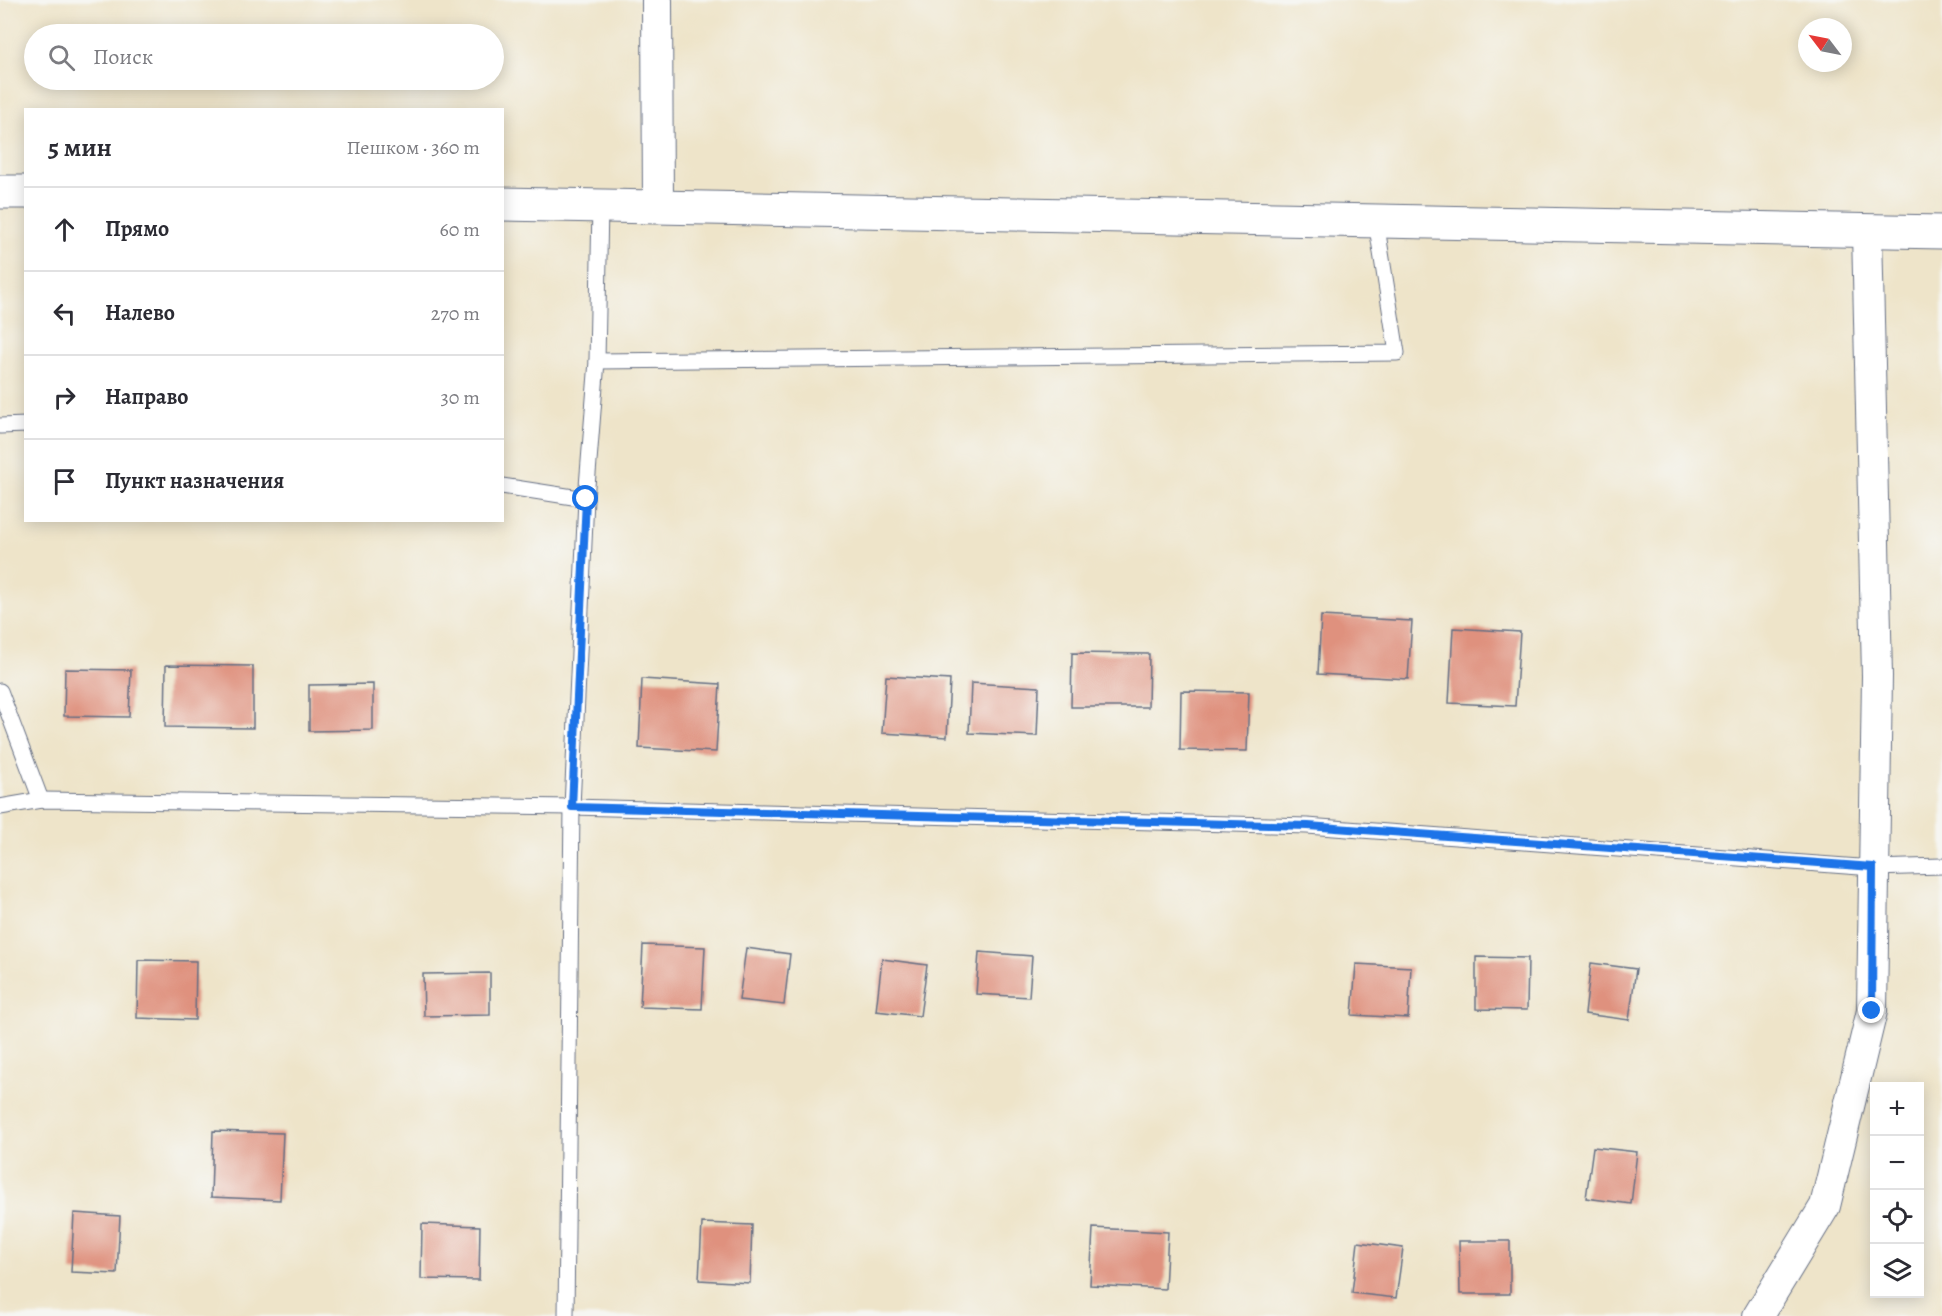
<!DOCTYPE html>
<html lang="ru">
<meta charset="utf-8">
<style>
body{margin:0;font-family:Alegreya,serif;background:#f2f2f3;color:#2b2b33}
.controls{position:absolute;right:18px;bottom:18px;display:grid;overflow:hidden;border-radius:0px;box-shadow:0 3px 15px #0003}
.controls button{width:54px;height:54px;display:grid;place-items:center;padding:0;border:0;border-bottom:2px solid #e1e1e2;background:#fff;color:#2b2b33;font:30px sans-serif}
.compass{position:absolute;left:1798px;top:18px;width:54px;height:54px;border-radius:50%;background:#fff;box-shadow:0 3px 15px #0003;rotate:302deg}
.stop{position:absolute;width:18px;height:18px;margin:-14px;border:4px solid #1a73e8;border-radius:50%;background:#fff}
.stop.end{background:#1a73e8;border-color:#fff;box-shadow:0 2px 6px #0008}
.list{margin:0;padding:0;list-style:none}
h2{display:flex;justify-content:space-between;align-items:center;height:78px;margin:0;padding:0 24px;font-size:26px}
h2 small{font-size:20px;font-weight:400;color:#7c7c81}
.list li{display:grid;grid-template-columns:39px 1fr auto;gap:18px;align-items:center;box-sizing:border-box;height:84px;padding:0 24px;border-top:2px solid #e1e1e2}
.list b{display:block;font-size:22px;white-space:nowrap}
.list em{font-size:20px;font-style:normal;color:#7c7c81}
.icon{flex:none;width:33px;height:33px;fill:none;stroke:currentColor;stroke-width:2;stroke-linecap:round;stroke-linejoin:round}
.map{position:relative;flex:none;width:1942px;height:1316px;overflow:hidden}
.search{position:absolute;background:#fff;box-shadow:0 3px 15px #0003;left:24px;top:24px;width:480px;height:66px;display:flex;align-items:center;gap:15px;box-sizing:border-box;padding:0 21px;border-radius:33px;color:#7c7c81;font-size:22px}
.panel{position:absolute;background:#fff;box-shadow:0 3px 15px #0003;left:24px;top:108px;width:480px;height:414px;border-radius:0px}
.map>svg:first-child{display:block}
.building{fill:#df917e}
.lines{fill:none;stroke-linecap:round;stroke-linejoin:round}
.lane-casing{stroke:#656e83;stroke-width:17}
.street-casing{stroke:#656e83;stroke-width:32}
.secondary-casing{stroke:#656e83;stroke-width:35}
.lane{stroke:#fff;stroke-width:15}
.street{stroke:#fff;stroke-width:30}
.secondary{stroke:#fff;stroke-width:33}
.route{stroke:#1a73e8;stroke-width:8}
</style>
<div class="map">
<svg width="1942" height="1316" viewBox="0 0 1942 1316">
<rect width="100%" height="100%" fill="#f6f6f2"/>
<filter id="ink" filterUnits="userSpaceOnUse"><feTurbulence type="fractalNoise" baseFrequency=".0167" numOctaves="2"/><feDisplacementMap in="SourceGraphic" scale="12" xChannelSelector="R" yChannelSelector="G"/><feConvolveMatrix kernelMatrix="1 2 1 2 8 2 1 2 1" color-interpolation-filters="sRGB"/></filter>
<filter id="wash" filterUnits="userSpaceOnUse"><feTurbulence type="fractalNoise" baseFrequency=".008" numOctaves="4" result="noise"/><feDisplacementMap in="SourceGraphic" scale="24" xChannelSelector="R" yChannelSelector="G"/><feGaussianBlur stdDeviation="1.35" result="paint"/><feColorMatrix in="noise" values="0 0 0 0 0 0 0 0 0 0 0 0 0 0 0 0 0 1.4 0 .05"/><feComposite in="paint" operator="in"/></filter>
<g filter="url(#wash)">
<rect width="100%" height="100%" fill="#eee4c9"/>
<g id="blocks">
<!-- building -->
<g class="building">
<polygon points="1321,616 1412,621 1408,679 1318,674"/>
<polygon points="1453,628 1520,632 1515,706 1449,703"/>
<polygon points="1072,653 1149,654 1148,707 1071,707"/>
<polygon points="166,665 253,666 253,728 165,727"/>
<polygon points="65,669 131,670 129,717 64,716"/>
<polygon points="886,676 950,680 947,737 882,733"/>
<polygon points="642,679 720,684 716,752 639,748"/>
<polygon points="971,683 1039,687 1037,736 969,733"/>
<polygon points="373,684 373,730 309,731 309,685"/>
<polygon points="1181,691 1249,692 1247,751 1180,750"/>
<polygon points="643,945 705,947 702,1009 640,1007"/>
<polygon points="746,948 790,954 784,1005 739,1000"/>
<polygon points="979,952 1032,956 1029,997 976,994"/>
<polygon points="1476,957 1528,958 1527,1010 1476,1009"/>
<polygon points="882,959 927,965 920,1016 876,1011"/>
<polygon points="138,960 196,961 195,1020 137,1018"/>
<polygon points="1591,963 1636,969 1629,1020 1585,1014"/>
<polygon points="1356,964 1411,967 1408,1018 1352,1015"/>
<polygon points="490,973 490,1015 424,1016 423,974"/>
<polygon points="213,1131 283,1133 280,1200 211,1197"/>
<polygon points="1593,1147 1637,1152 1631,1204 1586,1198"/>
<polygon points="74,1213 120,1216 117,1274 71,1272"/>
<polygon points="702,1223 752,1225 750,1283 699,1280"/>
<polygon points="422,1224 480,1226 479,1280 421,1279"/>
<polygon points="1093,1228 1168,1232 1165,1289 1090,1285"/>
<polygon points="1459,1241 1510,1241 1510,1294 1460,1294"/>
<polygon points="1358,1242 1403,1248 1396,1298 1352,1293"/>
</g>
</g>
</g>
<g filter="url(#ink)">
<use href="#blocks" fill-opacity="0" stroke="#656e83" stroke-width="1.5"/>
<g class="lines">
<defs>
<g id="lane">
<polyline points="597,361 1397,353 1376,221"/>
<polyline points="0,426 26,425"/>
<polyline points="502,486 586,499"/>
<polyline points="0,691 41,800"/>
<polyline points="0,807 41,800 572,807 1307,826 1873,868 1942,866"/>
<polyline points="566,1316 572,807 586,499 597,361 600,206"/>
</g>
<g id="street">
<polyline points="657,0 658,207"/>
<polyline points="1758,1316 1825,1206 1872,1011 1877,676 1867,231"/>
</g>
<g id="secondary">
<polyline points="0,192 26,192"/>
<polyline points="502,204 1942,232"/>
</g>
</defs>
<!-- lane casing -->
<use href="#lane" class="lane-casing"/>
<!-- street casing -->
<use href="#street" class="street-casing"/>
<!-- secondary casing -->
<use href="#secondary" class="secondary-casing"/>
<!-- lane -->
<use href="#lane" class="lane"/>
<!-- street -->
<use href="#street" class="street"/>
<!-- secondary -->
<use href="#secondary" class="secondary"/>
</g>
</g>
<g class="lines" filter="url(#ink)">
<!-- route -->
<polyline class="route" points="586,499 572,807 1308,826 1873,867 1872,1011"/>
</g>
</svg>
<div class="controls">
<button>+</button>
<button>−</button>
<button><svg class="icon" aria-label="locate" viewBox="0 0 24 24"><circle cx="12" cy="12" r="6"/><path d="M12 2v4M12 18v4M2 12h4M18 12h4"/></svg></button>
<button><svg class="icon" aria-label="layers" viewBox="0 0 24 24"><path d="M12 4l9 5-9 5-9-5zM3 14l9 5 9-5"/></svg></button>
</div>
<svg class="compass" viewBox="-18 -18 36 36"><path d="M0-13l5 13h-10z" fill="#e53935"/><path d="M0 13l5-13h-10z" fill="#7c7c81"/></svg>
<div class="stop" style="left:586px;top:499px"></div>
<div class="stop end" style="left:1872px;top:1011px"></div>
<div class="search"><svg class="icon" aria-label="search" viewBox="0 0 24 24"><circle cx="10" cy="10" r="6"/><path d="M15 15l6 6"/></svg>Поиск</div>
<section class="panel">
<h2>5 мин<small>Пешком · 360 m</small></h2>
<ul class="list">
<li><svg class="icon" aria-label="ahead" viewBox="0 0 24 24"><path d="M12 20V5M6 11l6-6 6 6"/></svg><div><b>Прямо</b></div><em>60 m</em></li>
<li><svg class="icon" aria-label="left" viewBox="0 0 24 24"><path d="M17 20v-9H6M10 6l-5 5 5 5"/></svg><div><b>Налево</b></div><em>270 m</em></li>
<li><svg class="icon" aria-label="right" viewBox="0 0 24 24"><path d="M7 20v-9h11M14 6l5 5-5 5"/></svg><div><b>Направо</b></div><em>30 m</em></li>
<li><svg class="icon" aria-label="arrive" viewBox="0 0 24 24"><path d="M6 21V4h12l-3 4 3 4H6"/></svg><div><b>Пункт назначения</b></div></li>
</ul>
</section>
</div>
